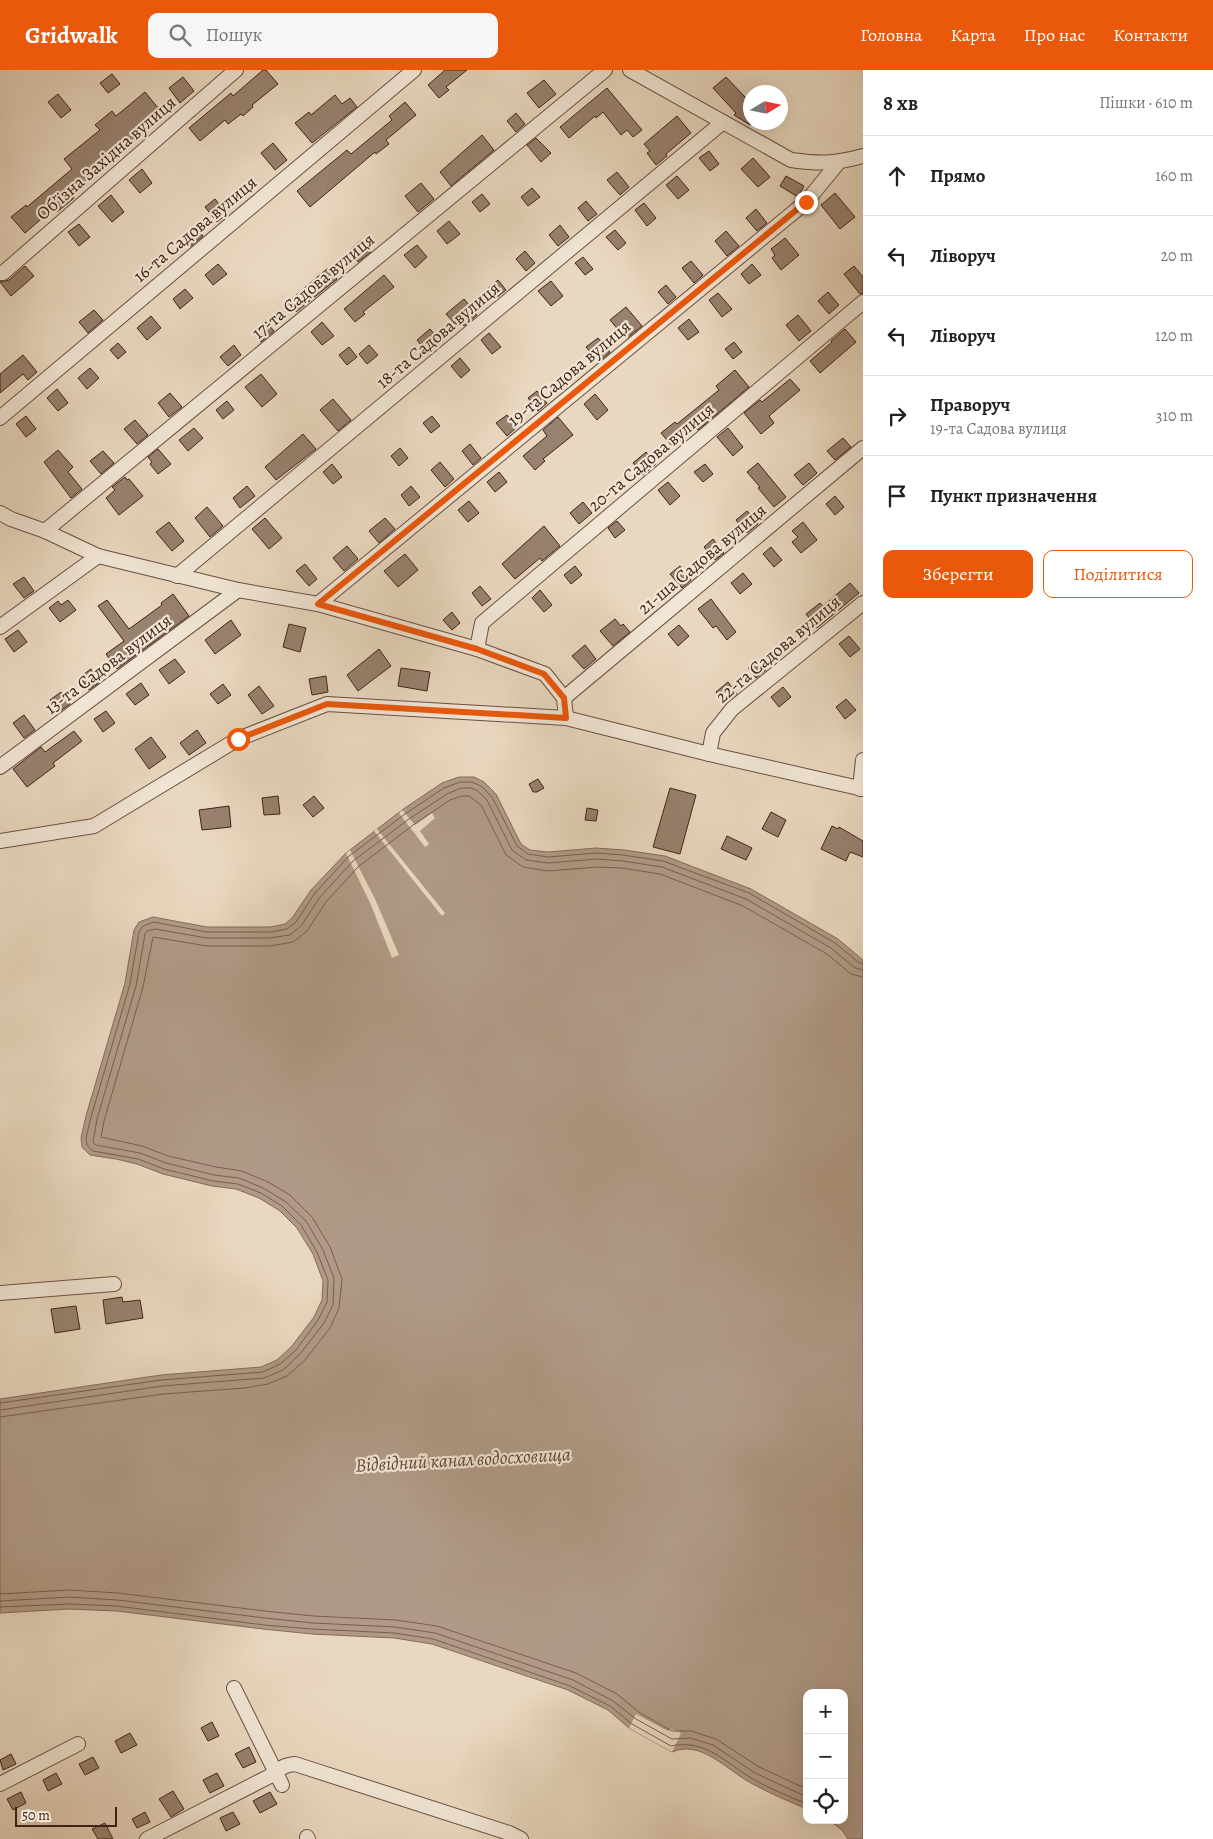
<!DOCTYPE html>
<html lang="uk">
<meta charset="utf-8">
<style>
body{margin:0;font-family:Alegreya,serif;background:#f6f6f6;color:#222}
.controls{position:absolute;right:15px;bottom:15px;display:grid;overflow:hidden;border-radius:10px;box-shadow:0 5px 20px #0002}
.controls button{width:45px;height:45px;display:grid;place-items:center;padding:0;border:0;border-bottom:1px solid #e0e0e0;background:#fff;color:#222;font:25px sans-serif}
.compass{position:absolute;left:743px;top:15px;width:45px;height:45px;border-radius:50%;background:#fff;box-shadow:0 5px 20px #0002;rotate:80deg}
.scale{position:absolute;left:15px;bottom:12px;width:102px;box-sizing:border-box;padding-left:5px;border:2px solid #412317;border-top:0;font-size:14px;line-height:18px;white-space:nowrap;color:#412317;-webkit-text-stroke:4px #f1e6d6;paint-order:stroke}
.stop{position:absolute;width:15px;height:15px;margin:-11px;border:4px solid #ea580c;border-radius:50%;background:#fff}
.stop.end{background:#ea580c;border-color:#fff;box-shadow:0 1px 5px #0008}
.list{margin:0;padding:0;list-style:none}
h2{display:flex;justify-content:space-between;align-items:center;height:65px;margin:0;padding:0 20px;font-size:21px}
h2 small{font-size:16px;font-weight:400;color:#767676}
.list li{display:grid;grid-template-columns:32px 1fr auto;gap:15px;align-items:center;box-sizing:border-box;height:80px;padding:0 20px;border-top:1px solid #e0e0e0}
.list b{display:block;font-size:19px;white-space:nowrap}
.list p{margin:0;font-size:16px;white-space:nowrap;color:#767676}
.list em{font-size:16px;font-style:normal;color:#767676}
.actions{display:flex;gap:10px;padding:15px 20px}
.actions a{flex:1;padding:11px 0;border:1px solid #ea580c;border-radius:10px;text-align:center;font-size:18px;color:#ea580c}
.actions .main{background:#ea580c;color:#fff}
.icon{flex:none;width:28px;height:28px;fill:none;stroke:currentColor;stroke-width:2;stroke-linecap:round;stroke-linejoin:round}
.map{position:relative;flex:none;width:863px;height:1769px;overflow:hidden}
header{display:flex;align-items:center;gap:30px;box-sizing:border-box;height:70px;padding:0 25px;background:#ea580c;color:#fff}
header strong{font-size:24px}
nav{display:flex;gap:28px;margin-inline-start:auto;font-size:18px}
.search{width:350px;height:45px;background:#f6f6f6;display:flex;align-items:center;gap:12px;box-sizing:border-box;padding:0 18px;border-radius:10px;color:#767676;font-size:19px}
main{display:flex}
aside{flex:1;background:#fff}
.map>svg:first-child{display:block}
.water{fill:#b09a87;stroke:#846a5a}
.pier{fill:#e9d8c0}
.lines{fill:none;stroke-linecap:round;stroke-linejoin:round}
.shore{stroke:#785e4f;stroke-width:1}
.building{fill:#98816f;stroke:#412317}
.minor-casing{stroke:#6b5041;stroke-width:16}
.minor{stroke:#f1e6d6;stroke-width:14}
.route{stroke:#ea580c;stroke-width:6}
.labels{text-anchor:middle;dominant-baseline:central;stroke-width:4.5;stroke-linejoin:round;paint-order:stroke}
.street-label{font-size:18px;fill:#412317;stroke:#f1e6d6}
.water-label{font-size:19px;font-style:italic;fill:#624739;stroke:#f1e6d6}
</style>
<header>
<strong>Gridwalk</strong>
<div class="search"><svg class="icon" aria-label="search" viewBox="0 0 24 24"><circle cx="10" cy="10" r="6"/><path d="M15 15l6 6"/></svg>Пошук</div>
<nav><a>Головна</a><a>Карта</a><a>Про нас</a><a>Контакти</a></nav>
</header>
<main>
<div class="map">
<svg width="863" height="1769" viewBox="0 0 863 1769">
<rect width="100%" height="100%" fill="#e9d8c0"/>
<filter id="stains"><feTurbulence type="fractalNoise" baseFrequency=".004" numOctaves="4"/><feColorMatrix values="0 0 0 0 .2 0 0 0 0 .09 0 0 0 0 .02 0 0 0 .5 -.17"/></filter>
<radialGradient id="worn" r=".72"><stop offset=".6" stop-color="#630" stop-opacity="0"/><stop offset="1" stop-color="#630" stop-opacity=".3"/></radialGradient>
<!-- water -->
<path class="water" d="M459 707H474L484 712 496 724 521 774 530 780 548 782 596 778 624 780 665 786 751 819 838 869 863 890V1769H848L842 1760 829 1750H844V1623H807V1739C788 1731 769 1723 751 1713 728 1701 701 1669 672 1682L629 1658 608 1640 568 1620 432 1574 394 1568 312 1564 263 1559 117 1541 69 1539 0 1543V1329L161 1305 261 1297 277 1290 292 1276 314 1247 322 1230 323 1211 313 1184 297 1158 280 1141 259 1128 236 1119 212 1116 163 1104 137 1094 116 1089 90 1085 82 1077 81 1068 86 1046 125 913 134 860 139 852 153 847 207 857H270L285 854 292 848 311 820 346 783 402 740 442 713Z"/>
<!-- pier -->
<g class="pier">
<polygon points="402,740 415,755 432,743 435,748 420,761 429,774 425,777 399,743"/>
<polygon points="377,759 445,843 442,846 374,761"/>
<polygon points="350,780 375,829 399,885 392,888 371,835 346,783"/>
<polygon points="636,1644 668,1661 671,1659 681,1663 672,1682 629,1658"/>
</g>
<g class="lines">
<!-- shore -->
<g class="shore">
<polyline points="0,1333 161,1310 263,1302 280,1294 296,1280 318,1250 327,1232 328,1210 317,1182 301,1155 282,1136 261,1123 238,1114 213,1111 164,1099 138,1089 93,1081 87,1075 86,1068 91,1047 130,914 139,862 143,856 154,852 207,862 270,862 287,859 296,852 315,823 349,786 405,744 444,718 460,712 472,712 481,716 492,727 517,776 528,784 548,787 596,783 623,785 663,791 749,823 835,873 858,892 863,894"/>
<polyline points="0,1340 162,1316 264,1308 283,1300 300,1284 324,1253 333,1235 334,1208 323,1180 306,1151 286,1132 263,1118 239,1108 214,1105 166,1093 140,1083 96,1075 93,1072 97,1049 136,916 145,864 147,861 155,859 207,868 270,868 290,865 301,856 320,827 353,791 409,749 447,724 461,718 471,718 478,721 487,730 512,780 526,790 548,793 597,789 623,791 662,797 746,829 831,878 855,898 863,900"/>
<polyline points="0,1347 163,1324 245,1318 268,1314 287,1306 305,1290 330,1258 339,1238 342,1209 330,1177 312,1147 290,1125 268,1112 242,1101 216,1097 168,1086 142,1076 101,1067 104,1051 143,917 153,867 207,876 270,876 293,872 307,861 326,832 358,797 413,755 450,730 462,726 469,726 481,735 506,785 523,797 548,801 597,797 622,798 660,804 743,836 827,884 851,904 863,907"/>
<polyline points="0,1524 69,1520 118,1523 265,1541 313,1546 396,1550 437,1556 576,1603 617,1624 640,1643 672,1661 691,1661 716,1669 759,1697 807,1719"/>
<polyline points="0,1531 69,1527 118,1530 265,1548 313,1553 395,1557 435,1563 573,1610 613,1631 636,1649 672,1669 690,1668 713,1675 755,1703 807,1727"/>
<path d="M0 1537 69 1534 117 1536 264 1555 312 1559 394 1563 433 1569 570 1616 610 1636 632 1654 671 1676C705 1669 724 1691 751 1708 768 1718 788 1726 807 1734"/>
</g>
</g>
<!-- building -->
<g class="building">
<polygon points="263,0 266,0 278,14 252,35 253,37 243,46 241,44 228,54 225,50 200,71 189,58 231,23 233,26"/>
<polygon points="445,0 467,0 446,17 449,20 439,28 428,15"/>
<polygon points="112,4 120,14 108,23 100,13"/>
<polygon points="183,7 194,21 180,33 169,18"/>
<polygon points="726,7 745,27 750,31 750,55 734,45 736,43 713,18"/>
<polygon points="544,10 556,24 539,38 527,23"/>
<polygon points="607,18 642,60 633,67 627,60 621,65 603,42 596,48 595,46 569,68 560,57"/>
<polygon points="145,22 163,44 134,67 136,69 70,124 74,128 57,142 54,138 25,163 11,147 26,135 27,137 72,99 64,89 100,60 95,55 112,41 116,46"/>
<polygon points="58,24 71,40 61,48 48,32"/>
<polygon points="335,25 342,34 350,28 357,37 312,73 295,53 309,42 311,45"/>
<polygon points="405,32 416,45 386,70 389,74 376,84 375,82 310,137 297,121 347,80 351,84 392,50 389,46"/>
<polygon points="516,43 525,54 516,62 507,51"/>
<polygon points="677,46 691,63 666,84 667,86 656,95 647,83 650,81 644,74"/>
<polygon points="482,65 494,80 451,116 440,102"/>
<polygon points="536,68 551,83 541,92 527,75"/>
<polygon points="273,73 287,90 275,100 261,83"/>
<polygon points="709,81 719,94 710,101 699,88"/>
<polygon points="753,88 770,107 758,117 741,99"/>
<polygon points="142,99 152,113 140,123 129,110"/>
<polygon points="617,102 629,117 620,125 607,110"/>
<polygon points="677,106 689,120 678,129 666,115"/>
<polygon points="786,106 804,116 798,127 780,116"/>
<polygon points="421,113 434,129 418,142 405,126"/>
<polygon points="532,118 540,127 528,136 521,127"/>
<polygon points="835,123 855,147 840,159 821,135"/>
<polygon points="482,124 490,134 480,142 472,132"/>
<polygon points="111,125 124,142 112,152 98,136"/>
<polygon points="215,129 227,144 217,152 205,137"/>
<polygon points="586,131 597,144 588,151 578,138"/>
<polygon points="644,133 656,148 647,156 635,140"/>
<polygon points="756,139 767,153 757,161 746,148"/>
<polygon points="449,151 460,164 447,174 437,161"/>
<polygon points="79,154 90,167 79,176 68,162"/>
<polygon points="560,155 569,167 558,176 549,165"/>
<polygon points="197,158 203,166 190,177 184,169"/>
<polygon points="615,160 626,173 618,180 606,167"/>
<polygon points="726,161 739,176 727,186 715,171"/>
<polygon points="785,168 799,185 781,200 772,188 775,185 771,179"/>
<polygon points="361,170 371,182 358,192 349,181"/>
<polygon points="417,175 427,187 415,198 404,185"/>
<polygon points="525,181 535,193 526,201 516,189"/>
<polygon points="583,187 593,199 585,205 575,193"/>
<polygon points="691,191 703,205 694,213 682,198"/>
<polygon points="218,194 227,204 213,215 205,205"/>
<polygon points="752,194 761,205 749,214 741,204"/>
<polygon points="25,196 34,206 11,226 0,212 9,210"/>
<polygon points="854,196 863,207 863,223 860,224 844,204"/>
<polygon points="328,198 337,209 296,242 288,232"/>
<polygon points="384,205 394,217 363,242 365,244 355,252 344,239"/>
<polygon points="498,210 506,220 496,228 488,218"/>
<polygon points="551,211 563,226 551,236 538,221"/>
<polygon points="666,215 676,227 668,234 658,222"/>
<polygon points="185,219 193,228 180,239 173,229"/>
<polygon points="828,222 839,235 829,244 818,231"/>
<polygon points="718,223 732,239 722,247 709,230"/>
<polygon points="464,229 477,245 464,256 461,252 457,256 446,244"/>
<polygon points="626,237 642,256 626,269 610,250"/>
<polygon points="94,240 103,250 88,263 79,252"/>
<polygon points="798,245 811,261 799,271 786,255"/>
<polygon points="151,246 161,258 147,270 137,258"/>
<polygon points="689,249 699,262 688,270 678,258"/>
<polygon points="266,252 274,261 261,272 254,263"/>
<polygon points="322,252 334,266 322,275 311,262"/>
<polygon points="430,259 441,272 427,283 417,270"/>
<polygon points="845,259 856,272 820,303 810,291 832,272 831,271"/>
<polygon points="489,263 501,277 492,284 481,270"/>
<polygon points="598,268 610,282 599,292 586,277"/>
<polygon points="734,272 742,282 733,289 725,279"/>
<polygon points="118,273 126,282 118,289 110,280"/>
<polygon points="234,275 241,285 228,296 220,287"/>
<polygon points="369,275 378,285 367,294 359,284"/>
<polygon points="349,277 357,287 347,295 339,285"/>
<polygon points="23,285 37,302 28,310 23,304 0,323 0,304"/>
<polygon points="460,288 470,300 461,308 451,296"/>
<polygon points="90,298 99,308 87,319 78,308"/>
<polygon points="735,300 749,317 698,360 696,358 673,377 661,363 675,352 677,354 719,320 716,316"/>
<polygon points="261,304 277,324 262,337 245,317"/>
<polygon points="790,309 800,320 769,346 774,353 761,364 744,343 760,330 762,332"/>
<polygon points="57,319 68,333 58,341 47,328"/>
<polygon points="537,321 547,333 538,341 528,328"/>
<polygon points="170,323 182,337 169,347 158,333"/>
<polygon points="595,324 608,340 597,350 584,334"/>
<polygon points="333,329 351,350 338,361 320,340"/>
<polygon points="227,331 234,340 223,349 216,340"/>
<polygon points="507,345 517,357 507,366 496,353"/>
<polygon points="26,346 36,359 26,367 16,354"/>
<polygon points="432,346 440,356 431,363 423,353"/>
<polygon points="558,347 573,365 543,389 545,391 535,400 523,386 547,366 543,360"/>
<polygon points="135,350 148,365 137,374 124,359"/>
<polygon points="194,358 203,368 188,381 179,370"/>
<polygon points="728,358 743,377 733,386 717,367"/>
<polygon points="303,364 316,379 276,410 265,397"/>
<polygon points="843,368 851,377 835,390 827,381"/>
<polygon points="470,374 481,388 473,395 462,381"/>
<polygon points="400,378 408,388 399,396 391,386"/>
<polygon points="158,379 171,394 158,404 150,394 152,392 148,387"/>
<polygon points="58,380 73,397 68,402 82,419 71,428 44,392"/>
<polygon points="103,381 114,393 101,404 90,391"/>
<polygon points="646,382 656,394 643,405 633,393"/>
<polygon points="440,392 454,409 445,417 431,400"/>
<polygon points="758,393 786,427 774,437 758,418 760,417 747,402"/>
<polygon points="809,393 817,403 803,415 794,405"/>
<polygon points="332,394 342,407 333,414 323,402"/>
<polygon points="705,394 713,404 703,412 694,402"/>
<polygon points="499,402 507,412 495,422 487,412"/>
<polygon points="125,407 127,410 129,409 143,426 119,445 106,428 115,420 112,417"/>
<polygon points="668,412 680,426 670,435 658,420"/>
<polygon points="247,416 255,426 240,438 233,428"/>
<polygon points="411,416 420,427 409,436 401,425"/>
<polygon points="835,426 844,437 835,445 826,434"/>
<polygon points="469,431 479,443 468,452 458,440"/>
<polygon points="583,432 592,443 579,454 570,443"/>
<polygon points="207,437 223,456 210,467 195,448"/>
<polygon points="747,441 758,454 747,463 736,450"/>
<polygon points="265,448 282,468 269,479 252,459"/>
<polygon points="385,448 395,459 379,473 369,461"/>
<polygon points="617,451 625,460 615,468 608,458"/>
<polygon points="169,452 184,471 172,481 156,462"/>
<polygon points="803,452 817,470 801,483 792,472 798,467 792,461"/>
<polygon points="544,456 560,476 542,491 540,488 515,509 502,494"/>
<polygon points="713,469 724,483 715,490 704,477"/>
<polygon points="347,476 358,489 344,501 333,488"/>
<polygon points="771,477 782,490 774,497 763,484"/>
<polygon points="405,484 418,500 398,517 384,501"/>
<polygon points="305,494 317,509 309,516 296,501"/>
<polygon points="575,496 582,505 571,514 564,505"/>
<polygon points="680,496 691,510 682,518 670,504"/>
<polygon points="743,503 752,514 740,524 731,513"/>
<polygon points="24,507 34,521 24,528 13,514"/>
<polygon points="850,513 859,523 817,558 806,544 820,533 823,536"/>
<polygon points="480,516 491,529 482,536 472,523"/>
<polygon points="540,520 552,535 544,542 532,528"/>
<polygon points="173,524 189,546 117,599 106,584 124,571 98,536 107,530 129,559 162,535 161,533"/>
<polygon points="711,529 736,562 727,570 716,556 713,558 698,539"/>
<polygon points="68,530 76,540 60,552 49,538 58,531 61,535"/>
<polygon points="452,542 460,553 452,560 443,550"/>
<polygon points="615,549 621,556 623,554 630,562 613,576 600,561"/>
<polygon points="231,550 241,565 215,584 205,570"/>
<polygon points="289,554 306,558 300,582 283,577"/>
<polygon points="679,555 689,566 678,576 668,564"/>
<polygon points="18,560 27,572 14,582 5,569"/>
<polygon points="849,566 860,579 850,587 839,574"/>
<polygon points="585,575 596,589 584,599 572,586"/>
<polygon points="379,579 391,596 358,621 347,605"/>
<polygon points="175,589 185,602 169,614 159,600"/>
<polygon points="758,590 766,600 756,608 748,598"/>
<polygon points="401,598 430,602 427,621 398,616"/>
<polygon points="91,599 100,612 89,620 80,607"/>
<polygon points="326,606 328,622 312,625 309,609"/>
<polygon points="728,612 737,624 725,633 716,622"/>
<polygon points="141,613 149,625 135,635 126,624"/>
<polygon points="223,614 231,625 218,634 210,624"/>
<polygon points="259,616 274,636 262,644 248,625"/>
<polygon points="783,617 791,627 779,637 771,627"/>
<polygon points="61,622 70,634 59,642 50,630"/>
<polygon points="846,629 856,640 845,649 836,637"/>
<polygon points="106,641 115,653 103,662 94,649"/>
<polygon points="24,645 35,660 24,668 13,653"/>
<polygon points="197,660 206,673 189,685 180,673"/>
<polygon points="74,661 82,671 53,693 55,696 27,717 13,699 41,677 45,682"/>
<polygon points="151,667 166,687 149,699 135,679"/>
<polygon points="538,709 544,718 537,722 533,722 529,714"/>
<polygon points="670,718 696,725 680,784 653,777"/>
<polygon points="278,726 280,744 264,745 262,728"/>
<polygon points="314,726 324,738 313,747 303,735"/>
<polygon points="229,736 231,757 202,760 199,740"/>
<polygon points="587,738 598,740 596,751 585,750"/>
<polygon points="771,742 786,750 778,767 762,759"/>
<polygon points="832,756 838,759 839,757 863,771 863,787 850,782 846,791 821,779"/>
<polygon points="727,766 752,778 746,790 721,779"/>
<polygon points="122,1227 123,1232 140,1230 143,1248 106,1254 103,1230"/>
<polygon points="76,1236 80,1259 55,1263 51,1239"/>
<polygon points="212,1652 219,1666 208,1671 201,1658"/>
<polygon points="130,1663 137,1675 121,1683 115,1671"/>
<polygon points="249,1677 256,1692 243,1698 235,1684"/>
<polygon points="11,1684 16,1694 3,1700 0,1690"/>
<polygon points="93,1687 99,1698 85,1705 79,1694"/>
<polygon points="56,1703 62,1714 48,1721 43,1710"/>
<polygon points="217,1703 224,1716 210,1723 203,1710"/>
<polygon points="173,1721 184,1739 171,1747 159,1729"/>
<polygon points="21,1722 26,1733 13,1740 7,1729"/>
<polygon points="270,1722 277,1734 260,1743 253,1731"/>
<polygon points="145,1742 150,1752 137,1758 132,1749"/>
<polygon points="233,1742 240,1754 226,1761 220,1748"/>
<polygon points="105,1753 113,1769 98,1769 92,1759"/>
</g>
<g class="lines">
<defs>
<g id="minor">
<path d="M630 0 791 90C820 94 834 94 863 86"/>
<polyline points="0,203 3,203 236,0"/>
<polyline points="0,348 414,0"/>
<polyline points="0,443 11,449 45,461 98,486 238,520 318,534 477,579 545,604 564,628 566,648"/>
<polyline points="45,461 605,0"/>
<polyline points="177,506 723,52"/>
<polyline points="318,534 806,132 838,93"/>
<polyline points="0,557 98,486"/>
<polyline points="477,579 482,553 863,232"/>
<polyline points="564,628 863,378"/>
<polyline points="709,684 713,663 732,639 863,533"/>
<polyline points="0,697 238,520"/>
<polyline points="860,719 863,690"/>
<polyline points="0,771 94,756 238,669 327,634 566,648 709,684 863,719"/>
<polyline points="0,1223 114,1214"/>
<polyline points="234,1618 282,1715"/>
<polyline points="0,1714 78,1674"/>
<polyline points="307,1767 308,1769"/>
<path d="M147 1769 276 1703C282 1696 287 1695 295 1694L509 1763 521 1769"/>
</g>
</defs>
<!-- minor casing -->
<use href="#minor" class="minor-casing"/>
<!-- minor -->
<use href="#minor" class="minor"/>
</g>
<g class="lines">
<!-- route -->
<polyline class="route" points="238,669 327,634 566,648 564,628 544,604 477,579 318,534 806,132"/>
</g>
<g class="labels">
<!-- street labels -->
<g class="street-label">
<text transform="translate(106 88) rotate(-41)">Обʼїзна Західна вулиця</text>
<text transform="translate(195 159) rotate(-40)">16-та Садова вулиця</text>
<text transform="translate(313 216) rotate(-40)">17-та Садова вулиця</text>
<text transform="translate(438 265) rotate(-40)">18-та Садова вулиця</text>
<text transform="translate(569 303) rotate(-40)">19-та Садова вулиця</text>
<text transform="translate(651 387) rotate(-40)">20-та Садова вулиця</text>
<text transform="translate(702 489) rotate(-40)">21-ша Садова вулиця</text>
<text transform="translate(778 579) rotate(-40)">22-га Садова вулиця</text>
<text transform="translate(108 594) rotate(-37)">13-та Садова вулиця</text>
</g>
<!-- water labels -->
<g class="water-label">
<text transform="translate(463 1390) rotate(-3)">Відвідний канал водосховища</text>
</g>
</g>
<rect width="100%" height="100%" filter="url(#stains)"/>
<rect width="100%" height="100%" fill="url(#worn)"/>
</svg>
<div class="controls">
<button>+</button>
<button>−</button>
<button><svg class="icon" aria-label="locate" viewBox="0 0 24 24"><circle cx="12" cy="12" r="6"/><path d="M12 2v4M12 18v4M2 12h4M18 12h4"/></svg></button>
</div>
<svg class="compass" viewBox="-18 -18 36 36"><path d="M0-13l5 13h-10z" fill="#e53935"/><path d="M0 13l5-13h-10z" fill="#767676"/></svg>
<div class="scale">50 m</div>
<div class="stop" style="left:238px;top:669px"></div>
<div class="stop end" style="left:806px;top:132px"></div>
</div>
<aside>
<h2>8 хв<small>Пішки · 610 m</small></h2>
<ul class="list">
<li><svg class="icon" aria-label="ahead" viewBox="0 0 24 24"><path d="M12 20V5M6 11l6-6 6 6"/></svg><div><b>Прямо</b></div><em>160 m</em></li>
<li><svg class="icon" aria-label="left" viewBox="0 0 24 24"><path d="M17 20v-9H6M10 6l-5 5 5 5"/></svg><div><b>Ліворуч</b></div><em>20 m</em></li>
<li><svg class="icon" aria-label="left" viewBox="0 0 24 24"><path d="M17 20v-9H6M10 6l-5 5 5 5"/></svg><div><b>Ліворуч</b></div><em>120 m</em></li>
<li><svg class="icon" aria-label="right" viewBox="0 0 24 24"><path d="M7 20v-9h11M14 6l5 5-5 5"/></svg><div><b>Праворуч</b><p>19-та Садова вулиця</p></div><em>310 m</em></li>
<li><svg class="icon" aria-label="arrive" viewBox="0 0 24 24"><path d="M6 21V4h12l-3 4 3 4H6"/></svg><div><b>Пункт призначення</b></div></li>
</ul>
<div class="actions"><a class="main">Зберегти</a><a>Поділитися</a></div>
</aside>
</main>
